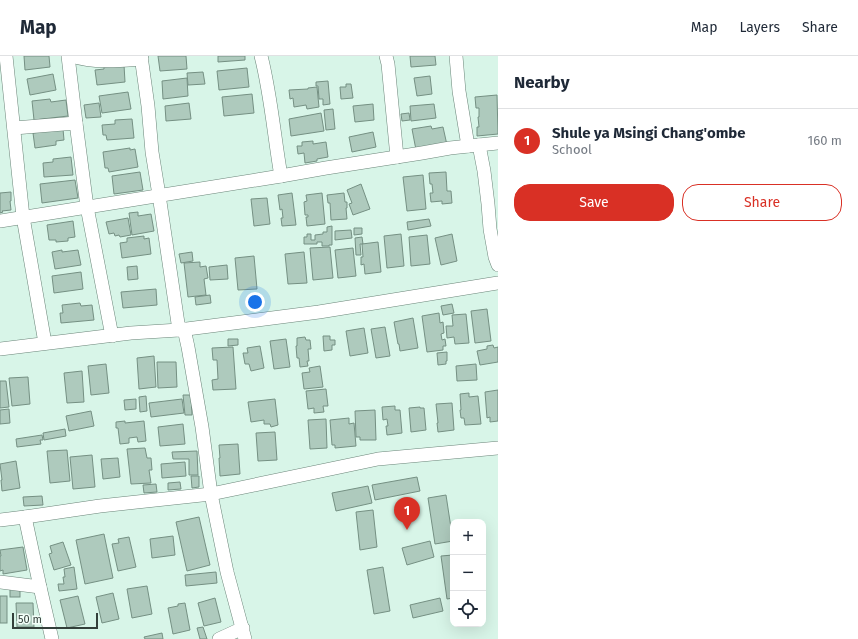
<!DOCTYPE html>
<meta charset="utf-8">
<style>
body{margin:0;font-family:"Fira Sans",sans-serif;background:#f2f2f3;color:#1f2937}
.controls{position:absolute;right:12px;bottom:12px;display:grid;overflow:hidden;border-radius:8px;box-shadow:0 4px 16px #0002}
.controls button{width:36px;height:36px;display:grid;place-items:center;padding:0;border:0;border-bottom:1px solid #e0e1e3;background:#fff;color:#1f2937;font:20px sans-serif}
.scale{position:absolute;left:12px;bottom:10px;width:86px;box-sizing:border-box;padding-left:4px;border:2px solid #333f3a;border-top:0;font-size:11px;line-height:14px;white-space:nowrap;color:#333f3a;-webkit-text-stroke:3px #f2fef8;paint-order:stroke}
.you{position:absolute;left:255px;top:246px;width:14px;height:14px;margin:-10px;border:3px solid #fff;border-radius:50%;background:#1a73e8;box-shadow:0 0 0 6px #1a73e833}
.badge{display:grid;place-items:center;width:26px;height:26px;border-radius:50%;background:#d93025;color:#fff;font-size:13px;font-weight:700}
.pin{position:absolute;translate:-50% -33px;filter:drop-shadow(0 1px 2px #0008)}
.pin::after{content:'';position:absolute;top:21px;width:14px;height:12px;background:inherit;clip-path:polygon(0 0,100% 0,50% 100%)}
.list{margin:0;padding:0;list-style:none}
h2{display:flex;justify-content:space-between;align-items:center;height:52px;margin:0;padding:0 16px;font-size:17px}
h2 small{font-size:13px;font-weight:400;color:#747a83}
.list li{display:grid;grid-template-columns:26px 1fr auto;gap:12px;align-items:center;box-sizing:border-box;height:64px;padding:0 16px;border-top:1px solid #e0e1e3}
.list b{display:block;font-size:15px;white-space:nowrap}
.list p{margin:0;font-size:13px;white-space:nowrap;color:#747a83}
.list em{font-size:13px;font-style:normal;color:#747a83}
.actions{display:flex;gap:8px;padding:12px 16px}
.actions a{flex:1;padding:9px 0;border:1px solid #d93025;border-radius:16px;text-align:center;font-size:14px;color:#d93025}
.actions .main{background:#d93025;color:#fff}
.icon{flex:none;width:22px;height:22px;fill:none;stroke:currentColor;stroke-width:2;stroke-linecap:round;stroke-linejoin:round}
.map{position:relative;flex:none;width:498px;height:583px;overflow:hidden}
header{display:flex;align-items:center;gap:24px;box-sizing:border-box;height:56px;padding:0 20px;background:#fff;border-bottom:1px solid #e0e1e3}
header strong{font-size:19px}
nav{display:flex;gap:22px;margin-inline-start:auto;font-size:14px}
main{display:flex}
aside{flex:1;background:#fff}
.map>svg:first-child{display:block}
.building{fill:#aecabd;stroke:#759083}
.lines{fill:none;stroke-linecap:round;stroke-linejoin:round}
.street-casing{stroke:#6b8579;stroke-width:14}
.street{stroke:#fff;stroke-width:13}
</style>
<header>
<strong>Map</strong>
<nav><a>Map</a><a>Layers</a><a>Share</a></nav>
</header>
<main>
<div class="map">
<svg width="498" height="583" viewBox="0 0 498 583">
<rect width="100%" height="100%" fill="#d8f5e8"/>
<!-- building -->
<g class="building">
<polygon points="24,0 49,0 50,11 25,14"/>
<polygon points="158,0 186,0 187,13 160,15"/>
<polygon points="218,0 245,0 245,4 218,6"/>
<polygon points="410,0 435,0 436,9 411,11"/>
<polygon points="124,9 125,26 97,29 95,14 104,13 104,11"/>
<polygon points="247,12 249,31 219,34 217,15"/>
<polygon points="203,16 205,28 188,29 187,17"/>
<polygon points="53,18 56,34 30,39 27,23"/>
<polygon points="430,20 432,38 417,40 414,22"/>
<polygon points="187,22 188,40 163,43 162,25"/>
<polygon points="328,25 330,48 323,49 323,43 319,43 318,30 316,30 316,26"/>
<polygon points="346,28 351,28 353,42 341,43 340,31 346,31"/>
<polygon points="317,31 319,51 307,53 306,49 294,51 293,42 290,43 289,34 308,33 308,32"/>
<polygon points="128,36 131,53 102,57 99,40"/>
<polygon points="252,38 254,57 224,60 222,41"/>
<polygon points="497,39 498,78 477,80 477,71 479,71 478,61 479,61 479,52 476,52 475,41"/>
<polygon points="50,43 51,46 66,44 68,60 34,64 32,45"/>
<polygon points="99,47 101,61 86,62 84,49"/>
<polygon points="189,47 191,63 166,65 165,50"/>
<polygon points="373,48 374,64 355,66 353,50"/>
<polygon points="434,48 436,62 411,65 410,50"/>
<polygon points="333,53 335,73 326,74 324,54"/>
<polygon points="321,57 324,75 291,80 289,63"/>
<polygon points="409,57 410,64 402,65 401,58"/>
<polygon points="132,63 134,82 107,84 106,79 103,79 102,69 115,68 115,64"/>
<polygon points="431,70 432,73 443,71 447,89 416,94 412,73"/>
<polygon points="63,73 64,84 56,85 56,89 35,92 33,77"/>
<polygon points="373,76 376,91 352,96 349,81"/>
<polygon points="313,85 313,88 326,86 328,101 317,103 317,105 305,107 304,97 298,98 297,90 302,90 302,86"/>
<polygon points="130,92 130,94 135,93 138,111 109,116 108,112 105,112 103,96"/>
<polygon points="71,101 73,119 44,121 43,107 53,106 53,103"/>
<polygon points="140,116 143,134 114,138 112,120"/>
<polygon points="446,116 447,135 451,135 452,147 442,148 442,145 431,146 430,137 433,137 432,128 430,128 429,117"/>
<polygon points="423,119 426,153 407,155 403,121"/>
<polygon points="75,124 78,142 42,147 40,128"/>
<polygon points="361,128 370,153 353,159 349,148 352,147 347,134"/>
<polygon points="11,136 11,145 10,145 11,154 2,155 3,156 0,157 0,137"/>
<polygon points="292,137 296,169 282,170 281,162 283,162 282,153 280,154 278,139"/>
<polygon points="322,137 325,168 307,170 306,161 308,161 308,159 305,159 304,146 307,145 306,139"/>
<polygon points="344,137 345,146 347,146 347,152 346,152 347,163 331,164 330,147 328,147 327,139"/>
<polygon points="267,142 270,168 254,170 251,143"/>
<polygon points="138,156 138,160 151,158 154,175 132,179 129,157"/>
<polygon points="128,162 131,179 120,181 119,179 115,180 114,177 109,178 106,166"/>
<polygon points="429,163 431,170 408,174 407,166"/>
<polygon points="73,165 75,181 68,182 68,185 56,186 56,184 49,184 47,169"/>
<polygon points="332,170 332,189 329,189 329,190 322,190 322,186 317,186 317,188 304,188 304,181 307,181 307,178 311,178 311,184 315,184 315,179 323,178 323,176 327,176 327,171"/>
<polygon points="354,172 362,172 362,178 354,179"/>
<polygon points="351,174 352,182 335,184 335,175"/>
<polygon points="401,178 404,210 387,212 384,180"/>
<polygon points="452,178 457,205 441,209 435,182"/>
<polygon points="427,179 430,208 411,210 409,181"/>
<polygon points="144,180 144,183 149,182 151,198 122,202 120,187 127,186 127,182"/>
<polygon points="362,181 363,188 360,188 361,199 356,199 355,182"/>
<polygon points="378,186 381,216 365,218 364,208 361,209 361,201 363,201 362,188"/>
<polygon points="330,191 333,222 313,224 310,192"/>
<polygon points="353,192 356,220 338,222 335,194"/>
<polygon points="62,194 62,196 78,194 81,209 55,213 52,196"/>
<polygon points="192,196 193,205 181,207 179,198"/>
<polygon points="304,196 307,227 288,228 285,198"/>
<polygon points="254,200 257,233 238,234 235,202"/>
<polygon points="200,206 200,211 206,210 208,222 204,223 206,239 188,241 184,207"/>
<polygon points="227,209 228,223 210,224 209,211"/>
<polygon points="137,210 138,223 128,224 127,211"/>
<polygon points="81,216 83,233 54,237 52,220"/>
<polygon points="156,233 157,249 123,252 121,236"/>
<polygon points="210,239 211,247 196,249 195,241"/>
<polygon points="80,247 81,250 92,249 94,264 61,267 60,257 63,257 62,249"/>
<polygon points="452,248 454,257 443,259 441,250"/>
<polygon points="487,253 491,285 475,287 471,255"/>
<polygon points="439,257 440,267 443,266 444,277 441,278 442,284 445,283 446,290 443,290 443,294 427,296 422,260"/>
<polygon points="466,258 469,287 455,288 454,281 447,282 446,270 453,270 452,259"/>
<polygon points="413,262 418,292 400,295 399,288 398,288 394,266"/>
<polygon points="385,271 390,300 376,302 371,273"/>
<polygon points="364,272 368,297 350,300 346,275"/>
<polygon points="323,280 330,280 330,284 335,284 335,289 332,289 332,294 324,295"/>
<polygon points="305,281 306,284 310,284 311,293 308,293 309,305 307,305 308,310 300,311 299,302 297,302 296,290 297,290 297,282"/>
<polygon points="228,283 238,283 238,289 228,290"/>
<polygon points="286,283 290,311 274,313 270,285"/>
<polygon points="493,289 494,292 498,291 498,306 480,309 477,295 487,293 487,290"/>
<polygon points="260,290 264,312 251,315 249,308 245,308 243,297 248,297 247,292"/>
<polygon points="233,291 236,333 213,334 212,324 218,323 217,304 213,304 212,292"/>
<polygon points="447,296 447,305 446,305 446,308 438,309 437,297"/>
<polygon points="154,300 156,331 139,333 137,302"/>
<polygon points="157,306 176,306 177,331 158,332"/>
<polygon points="106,308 109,337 91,339 88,310"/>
<polygon points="476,308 477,324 457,325 456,310"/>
<polygon points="320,310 323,331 304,333 302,317 310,316 309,312"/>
<polygon points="82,315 84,346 67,347 64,317"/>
<polygon points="28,321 30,348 12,350 9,322"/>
<polygon points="0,325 6,325 9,351 0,352"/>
<polygon points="326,333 328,350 323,350 324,356 314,357 314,352 308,353 306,335"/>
<polygon points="498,334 498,365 490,366 490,361 487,362 485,336"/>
<polygon points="469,337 469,341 478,340 481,368 465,369 464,362 461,362 460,354 461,354 460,338"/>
<polygon points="183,339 191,339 192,359 185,359"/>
<polygon points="146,340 147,355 140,356 139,341"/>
<polygon points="136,343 136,353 125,354 124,344"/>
<polygon points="182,343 184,357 151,361 149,347"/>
<polygon points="275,343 278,369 271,371 270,368 264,368 264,364 251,366 248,346"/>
<polygon points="452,347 454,374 438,376 437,367 438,367 436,348"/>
<polygon points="395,350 395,354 400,354 402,377 387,379 386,370 388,370 387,363 383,364 382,351"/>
<polygon points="420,351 420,352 424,352 426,374 411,376 409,352"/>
<polygon points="9,353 10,367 0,368 0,354"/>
<polygon points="375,354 376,384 360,384 360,381 356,381 355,355"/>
<polygon points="91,355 94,370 69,375 66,360"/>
<polygon points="349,362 349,368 354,367 356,390 335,392 335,389 332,389 330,364"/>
<polygon points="326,363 327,392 310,393 308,364"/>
<polygon points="125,365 125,367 144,365 146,385 138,386 137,381 129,382 129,387 120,388 118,372 116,372 116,366"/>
<polygon points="183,368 185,388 160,390 158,371"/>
<polygon points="65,373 66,380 44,384 43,377"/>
<polygon points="275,376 277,404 258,405 256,377"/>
<polygon points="42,379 43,384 40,384 41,388 17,391 16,383"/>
<polygon points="238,388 240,418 220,420 219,402 220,402 219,389"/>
<polygon points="145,392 147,402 151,402 152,414 149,414 151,427 131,428 127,393"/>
<polygon points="67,394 70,425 50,427 47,395"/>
<polygon points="197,395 198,419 189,419 189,403 173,403 172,396"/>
<polygon points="92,399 95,431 73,433 70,401"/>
<polygon points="118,402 120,421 103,423 101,403"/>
<polygon points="16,405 20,432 2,435 1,424 2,424 0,408"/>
<polygon points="185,406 186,420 162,422 161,408"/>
<polygon points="191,420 199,420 199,431 192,432"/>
<polygon points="417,421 420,435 375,444 372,429"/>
<polygon points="180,426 181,433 168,434 168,427"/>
<polygon points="156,428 157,436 144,437 143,429"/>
<polygon points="368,430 372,447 336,455 332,437"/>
<polygon points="446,439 453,485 435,488 428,442"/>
<polygon points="42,440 43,449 24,450 23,441"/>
<polygon points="373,454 377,491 360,494 356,456"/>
<polygon points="199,461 210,509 187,515 176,466"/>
<polygon points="104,478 113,522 85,528 76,484"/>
<polygon points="173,480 175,499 152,502 150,483"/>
<polygon points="129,481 136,511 118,515 112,488 119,487 118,483"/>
<polygon points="430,485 434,501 407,509 402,492"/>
<polygon points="63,486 71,509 54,514 49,498 52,497 50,490"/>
<polygon points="23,491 27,514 3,518 3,514 0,515 0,500 1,500 0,494"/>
<polygon points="453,499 453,542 447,543 441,500"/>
<polygon points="74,511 77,533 59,535 58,528 64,528 63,521 65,521 64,513"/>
<polygon points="383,511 390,555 374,558 367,514"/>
<polygon points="216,516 217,527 186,530 185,519"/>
<polygon points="147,530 152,558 132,562 127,533"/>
<rect x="10" y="533" width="10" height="8"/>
<polygon points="113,537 119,563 102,567 96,541"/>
<rect x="0" y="540" width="7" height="27"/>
<polygon points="78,540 85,568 67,572 60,544"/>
<polygon points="215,542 221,566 204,570 198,547"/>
<polygon points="440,542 443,555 413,562 410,549"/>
<polygon points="16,547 33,547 34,571 17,571"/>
<polygon points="185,547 190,574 173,578 168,552 178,550 178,548"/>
<polygon points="203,571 207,583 200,583 197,572"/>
<polygon points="162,577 163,583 145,583 144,581"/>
</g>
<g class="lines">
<defs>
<g id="street">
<polyline points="6,0 23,161 45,287"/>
<polyline points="68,0 76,67 87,151 112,280"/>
<path d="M71 0C96 7 116 5 142 3"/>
<polyline points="141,0 148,50 152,96 159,139 179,274"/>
<path d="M261 0C271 39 274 80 281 120"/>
<polyline points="386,0 388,8 397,101"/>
<polyline points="456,0 459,35 468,90"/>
<polyline points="14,72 76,67"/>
<polyline points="479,89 484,115 488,148 490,173 495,201 498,209"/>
<polyline points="0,165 281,120 326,112 422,97 450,92 498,87"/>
<polyline points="184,273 188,291 202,371 211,438 227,516 245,583"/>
<polyline points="0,293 131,277 179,274 319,256 498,227"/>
<polyline points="25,461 40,531 52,583"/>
<polyline points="0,464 25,461 100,450 211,438 378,403 498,392"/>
<polyline points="0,526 40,531"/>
<polyline points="219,583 243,572"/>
</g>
</defs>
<!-- street casing -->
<use href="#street" class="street-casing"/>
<!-- street -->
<use href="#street" class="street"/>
</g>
</svg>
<div class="controls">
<button>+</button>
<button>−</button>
<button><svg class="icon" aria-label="locate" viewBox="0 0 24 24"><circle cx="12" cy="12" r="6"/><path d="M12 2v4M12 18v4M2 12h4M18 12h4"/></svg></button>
</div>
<div class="scale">50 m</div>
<div class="you"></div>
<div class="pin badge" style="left:407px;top:474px">1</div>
</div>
<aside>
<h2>Nearby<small></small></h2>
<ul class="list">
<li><span class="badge">1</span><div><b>Shule ya Msingi Chang'ombe</b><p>School</p></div><em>160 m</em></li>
</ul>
<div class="actions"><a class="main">Save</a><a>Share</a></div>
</aside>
</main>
